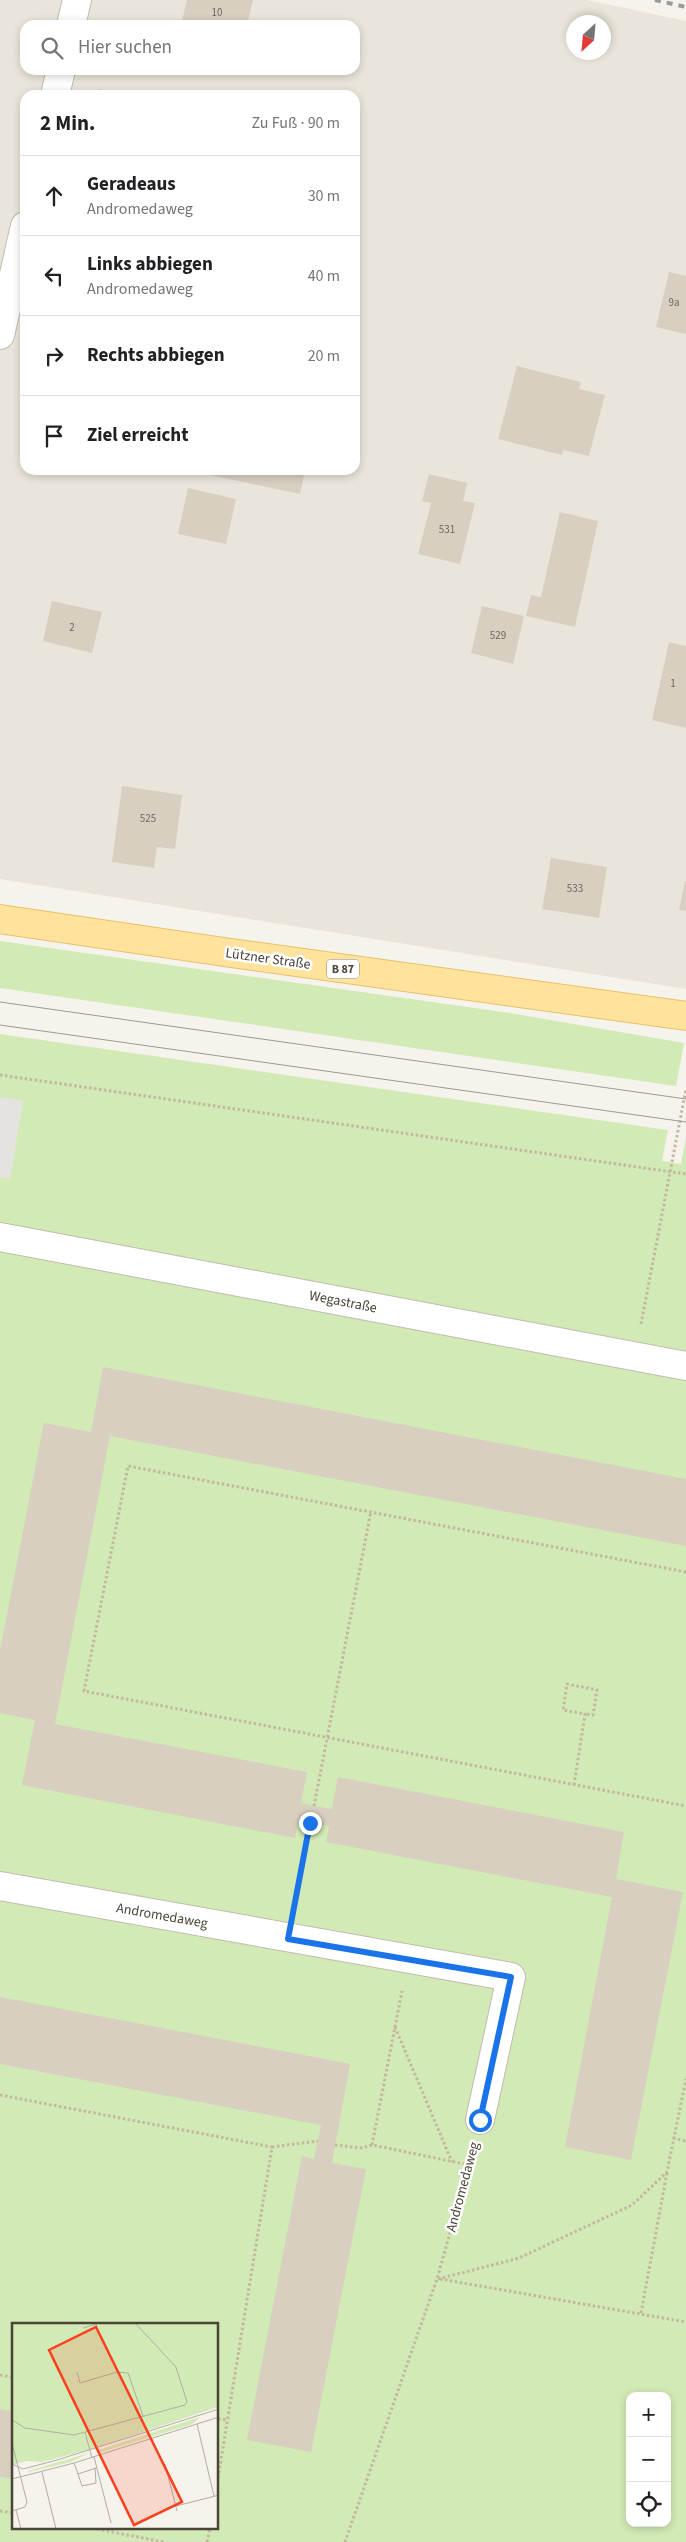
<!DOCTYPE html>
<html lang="de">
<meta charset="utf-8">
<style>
body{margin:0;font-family:"Source Sans 3",sans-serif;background:#f2f2f2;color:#202124}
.controls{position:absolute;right:15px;bottom:15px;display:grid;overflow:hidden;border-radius:10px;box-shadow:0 2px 8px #0003}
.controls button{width:45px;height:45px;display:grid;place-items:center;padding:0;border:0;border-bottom:1px solid #e0e0e0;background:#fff;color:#202124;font:25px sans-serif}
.compass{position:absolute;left:566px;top:15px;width:45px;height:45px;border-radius:50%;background:#fff;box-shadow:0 2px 8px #0003;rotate:206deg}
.stop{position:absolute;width:15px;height:15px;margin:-11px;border:4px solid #1a73e8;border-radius:50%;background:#fff}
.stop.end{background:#1a73e8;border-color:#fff;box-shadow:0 1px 5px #0008}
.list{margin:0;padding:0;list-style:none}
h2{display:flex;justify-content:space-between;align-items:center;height:65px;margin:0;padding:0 20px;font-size:21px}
h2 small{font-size:16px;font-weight:400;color:#757577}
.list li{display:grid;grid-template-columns:32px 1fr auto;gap:15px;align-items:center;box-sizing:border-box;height:80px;padding:0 20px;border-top:1px solid #e0e0e0}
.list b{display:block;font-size:19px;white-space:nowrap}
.list p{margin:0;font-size:16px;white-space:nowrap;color:#757577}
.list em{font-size:16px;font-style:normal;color:#757577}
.icon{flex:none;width:28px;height:28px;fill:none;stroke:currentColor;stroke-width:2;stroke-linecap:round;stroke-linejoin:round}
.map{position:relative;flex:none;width:686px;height:2542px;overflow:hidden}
.search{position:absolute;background:#fff;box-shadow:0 2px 8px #0003;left:20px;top:20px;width:340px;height:55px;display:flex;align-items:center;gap:12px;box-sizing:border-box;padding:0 18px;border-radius:15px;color:#757577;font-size:19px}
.panel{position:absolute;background:#fff;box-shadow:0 2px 8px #0003;left:20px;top:90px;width:340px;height:385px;border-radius:15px}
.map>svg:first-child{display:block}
.residential{fill:#eae5da;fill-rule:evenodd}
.green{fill:#d2eab5;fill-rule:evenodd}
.parking{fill:#e5e3e0}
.building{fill:#d8cfc1}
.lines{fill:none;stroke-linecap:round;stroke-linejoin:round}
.minor-casing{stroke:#c2bbae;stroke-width:30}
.primary-casing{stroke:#e6c16a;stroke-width:30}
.path{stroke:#c4b79f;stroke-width:3;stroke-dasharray:2.5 2.5;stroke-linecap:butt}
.minor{stroke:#fff;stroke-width:28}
.primary{stroke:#ffe39c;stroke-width:28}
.tram{stroke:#9a9a9a;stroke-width:1}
.rail{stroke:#9a9a9a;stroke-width:4;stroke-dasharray:6 6;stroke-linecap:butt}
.route{stroke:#1a73e8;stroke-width:6}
.labels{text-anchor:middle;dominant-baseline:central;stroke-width:5;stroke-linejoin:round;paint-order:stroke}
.number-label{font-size:11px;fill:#6e675b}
.shield{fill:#fff;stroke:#817c74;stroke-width:1}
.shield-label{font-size:12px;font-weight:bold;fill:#4b4439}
.street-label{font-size:14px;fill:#4b4439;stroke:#fff}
.inset-road{fill:none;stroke:#b2ada4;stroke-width:1}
.view{fill:#fc3f1d;fill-opacity:0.15;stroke:#fc3f1d;stroke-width:2.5}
.inset-edge{fill:none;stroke:#4b4439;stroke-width:2.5}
</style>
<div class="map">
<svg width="686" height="2542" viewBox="0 0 686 2542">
<rect width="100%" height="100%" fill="#f6f3ec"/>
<!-- residential -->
<path class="residential" d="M0 0H587L686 21V989L0 879ZM574 22H604V52H574ZM25 25H355V70H25ZM25 95H355V470H25Z"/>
<!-- green -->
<g class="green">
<polygon points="0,941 510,1013 684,1043 676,1086 0,988"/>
<path d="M0 1034 668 1130 662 1161 681 1164 686 1137V2542H0ZM14 2324H218V2528H14ZM630 2396H667V2523H630Z"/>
</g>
<!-- parking -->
<polygon class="parking" points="0,1097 23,1101 10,1179 0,1177"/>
<!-- building -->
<g class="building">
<polygon points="187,0 253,0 247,25 181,25"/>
<polygon points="99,89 124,94 124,95 98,95"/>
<polygon points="669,272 686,276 686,334 656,327"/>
<polygon points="517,366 581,382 579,389 605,395 589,456 563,450 562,455 498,439"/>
<polygon points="211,470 305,470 300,494 210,475"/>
<polygon points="429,474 467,483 463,501 475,503 460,564 418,554 431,503 422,501"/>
<polygon points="188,488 236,499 226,544 178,534"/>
<polygon points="560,512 598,521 575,627 526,616 531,595 541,597"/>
<polygon points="52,601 102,612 92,653 43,641"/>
<polygon points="482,606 524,616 513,664 471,653"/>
<polygon points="669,642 686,646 686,728 652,720"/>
<polygon points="122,786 182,795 175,849 157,847 154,868 112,862"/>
<polygon points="551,858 607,867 599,918 542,909"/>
<polygon points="685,881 686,881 686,911 679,910"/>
<polygon points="103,1367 686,1479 686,1546 110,1436 55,1724 307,1772 301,1803 314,1806 332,1809 338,1777 624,1832 616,1879 683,1892 631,2160 565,2147 612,1897 326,1842 329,1826 298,1821 295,1838 22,1785 35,1720 0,1713 0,1651 34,1474 44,1423 91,1432"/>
<polygon points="0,1997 350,2064 332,2163 366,2169 311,2452 247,2440 302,2156 314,2159 321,2125 0,2064"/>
<polygon points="0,2409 14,2412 14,2479 0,2477"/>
</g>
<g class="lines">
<defs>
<g id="minor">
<polyline points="71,25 77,0"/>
<polyline points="55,95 61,70"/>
<polyline points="0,335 25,226"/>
<polyline points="0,1237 686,1366"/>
<polyline points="0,1886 511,1977 480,2120"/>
</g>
<polyline id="primary" points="0,919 231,953 686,1016"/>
</defs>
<!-- minor casing -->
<use href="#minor" class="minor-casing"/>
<!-- primary casing -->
<use href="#primary" class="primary-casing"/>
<!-- path -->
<g class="path">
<polyline points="0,1075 686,1174"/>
<polyline points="641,1324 686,1089"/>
<polyline points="686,1572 128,1466 84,1691 686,1806"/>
<polyline points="574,1785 585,1714 563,1710 567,1684 597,1690 593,1715 585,1714"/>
<polyline points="314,1806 371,1511"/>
<polyline points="294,1906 310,1823"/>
<polyline points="395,2027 452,2162"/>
<polyline points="0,2095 272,2147 218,2478"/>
<polyline points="673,2138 686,2141"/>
<polyline points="335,2145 362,2148 372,2145 469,2165"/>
<polyline points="372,2145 402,1991"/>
<polyline points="272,2147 318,2141"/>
<polyline points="438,2279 519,2258 632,2205 667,2172 686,2079"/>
<polyline points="440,2279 686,2322"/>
<polyline points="641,2313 667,2173"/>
<polyline points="0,2375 14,2378"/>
<polyline points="218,2419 227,2420"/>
<polyline points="0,2511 14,2513"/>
<polyline points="92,2528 164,2542"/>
<polyline points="207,2542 210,2528"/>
<polyline points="345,2542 437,2279 473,2151"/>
</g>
<!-- minor -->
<use href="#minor" class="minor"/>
<!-- primary -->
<use href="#primary" class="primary"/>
<!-- tram -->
<g class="tram">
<polyline points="0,1002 686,1099"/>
<polyline points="0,1025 686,1122"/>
</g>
<!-- rail -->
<polyline class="rail" points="655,0 686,7"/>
</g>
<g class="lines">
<!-- route -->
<polyline class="route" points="310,1823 288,1939 511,1977 480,2120"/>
</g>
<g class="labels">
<!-- number labels -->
<g class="number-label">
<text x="217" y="12">10</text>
<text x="674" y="302">9a</text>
<text x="447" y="529">531</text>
<text x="72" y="627">2</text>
<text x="498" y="635">529</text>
<text x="673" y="683">1</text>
<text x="148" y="818">525</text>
<text x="575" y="888">533</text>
</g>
<!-- shield labels -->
<rect class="shield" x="327" y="959.5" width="32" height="19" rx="4"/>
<g class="shield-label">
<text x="343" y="969">B 87</text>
</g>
<!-- street labels -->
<g class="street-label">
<text transform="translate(268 959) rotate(8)">Lützner Straße</text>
<text transform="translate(343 1302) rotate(11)">Wegastraße</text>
<text transform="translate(162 1916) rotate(10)">Andromedaweg</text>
<text transform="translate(463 2187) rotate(-75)">Andromedaweg</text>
</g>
</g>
<!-- overview -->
<g transform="translate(12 2323)">
<rect width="206" height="206" fill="#f6f3ec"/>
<path d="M0 0H206V84L79 126 30 139 15 138 0 142ZM188 94 180 101 87 130 86 127ZM77 130 59 139 16 149V148Z" fill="#d2eab5"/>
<path class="inset-road" d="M71 5 88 0M65 49 68 60 105 49 116 50 131 93M0 97 13 105 62 112 173 82 175 79 164 44 123 0M185 101 202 173M73 109 80 135M0 120 15 179 13 184 0 188M82 134 99 200M62 140 66 151 84 145M0 141 11 146 45 137 207 86M153 141 165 188M30 149 44 206M66 151 70 163 84 160 83 145M0 156 62 140 207 94M164 183 207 172M4 187 9 206"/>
<path class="view" d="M84 4 170 179 122 202 37 27Z"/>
<rect width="206" height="206" class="inset-edge"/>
</g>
</svg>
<div class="controls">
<button>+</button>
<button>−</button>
<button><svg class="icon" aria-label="locate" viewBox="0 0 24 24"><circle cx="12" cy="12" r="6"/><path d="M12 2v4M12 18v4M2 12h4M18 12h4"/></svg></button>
</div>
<svg class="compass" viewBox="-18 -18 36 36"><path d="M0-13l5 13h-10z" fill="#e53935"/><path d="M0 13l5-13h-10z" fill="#757577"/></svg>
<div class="stop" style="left:480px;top:2120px"></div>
<div class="stop end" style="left:310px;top:1823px"></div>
<div class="search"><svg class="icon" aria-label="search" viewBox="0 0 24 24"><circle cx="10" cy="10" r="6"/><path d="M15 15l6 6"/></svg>Hier suchen</div>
<section class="panel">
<h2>2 Min.<small>Zu Fuß · 90 m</small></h2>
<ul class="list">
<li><svg class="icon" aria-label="ahead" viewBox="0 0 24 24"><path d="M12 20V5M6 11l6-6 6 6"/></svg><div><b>Geradeaus</b><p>Andromedaweg</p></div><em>30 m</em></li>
<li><svg class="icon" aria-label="left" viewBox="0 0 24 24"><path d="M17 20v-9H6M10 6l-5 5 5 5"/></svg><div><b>Links abbiegen</b><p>Andromedaweg</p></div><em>40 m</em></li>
<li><svg class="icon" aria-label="right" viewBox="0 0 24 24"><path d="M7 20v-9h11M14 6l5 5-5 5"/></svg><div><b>Rechts abbiegen</b></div><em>20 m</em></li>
<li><svg class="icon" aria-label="arrive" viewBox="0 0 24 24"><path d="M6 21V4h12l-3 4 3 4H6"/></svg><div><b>Ziel erreicht</b></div></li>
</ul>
</section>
</div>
